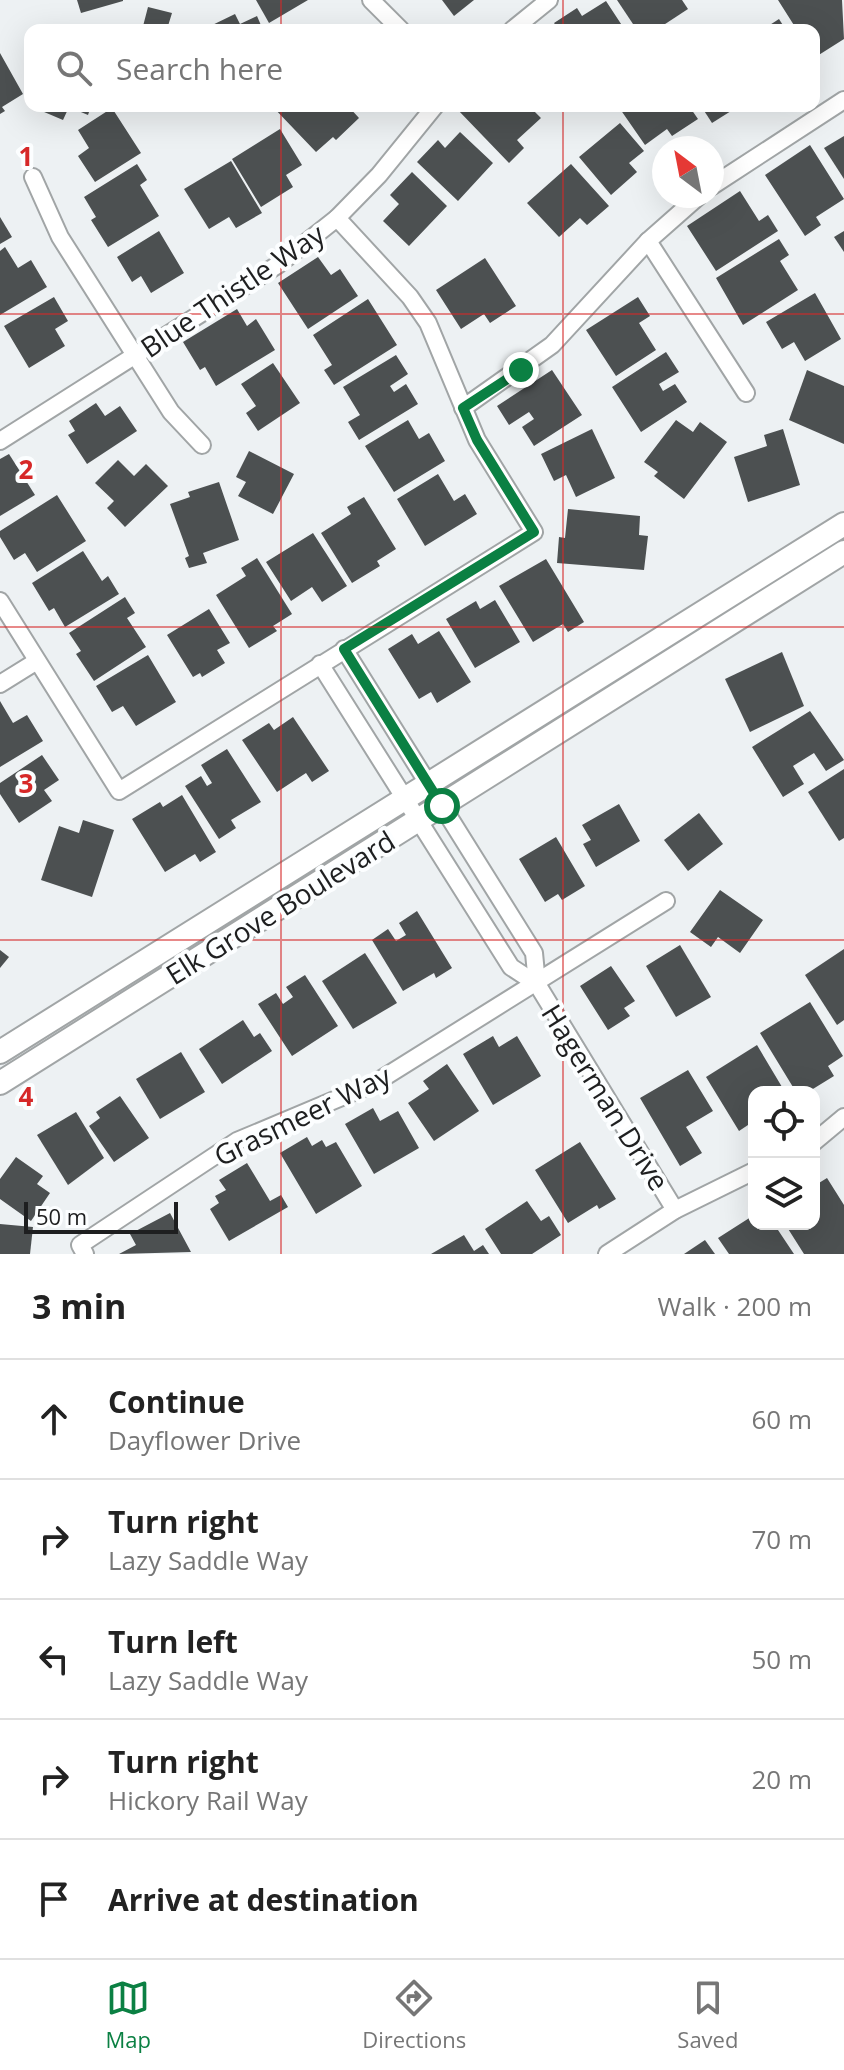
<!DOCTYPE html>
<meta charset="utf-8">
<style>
body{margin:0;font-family:"Open Sans",sans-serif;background:#f6f6f6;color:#222}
.controls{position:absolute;right:24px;bottom:24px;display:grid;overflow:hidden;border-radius:16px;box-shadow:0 8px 32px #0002}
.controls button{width:72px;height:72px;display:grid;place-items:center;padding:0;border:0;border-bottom:2px solid #e0e0e0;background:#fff;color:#222;font:40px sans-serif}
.compass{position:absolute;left:652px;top:136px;width:72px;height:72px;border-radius:50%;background:#fff;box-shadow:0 8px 32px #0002;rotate:328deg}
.scale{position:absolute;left:24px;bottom:20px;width:154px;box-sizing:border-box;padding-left:8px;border:4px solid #1e1f20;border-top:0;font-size:22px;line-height:28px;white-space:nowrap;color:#1e1f20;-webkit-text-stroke:6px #fcfeff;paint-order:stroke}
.stop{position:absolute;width:24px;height:24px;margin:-18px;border:6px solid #0b8043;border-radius:50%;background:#fff}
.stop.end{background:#0b8043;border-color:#fff;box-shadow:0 2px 8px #0008}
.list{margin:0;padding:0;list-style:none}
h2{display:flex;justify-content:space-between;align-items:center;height:104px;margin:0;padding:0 32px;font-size:34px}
h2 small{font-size:26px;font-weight:400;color:#767676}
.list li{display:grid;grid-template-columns:52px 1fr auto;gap:24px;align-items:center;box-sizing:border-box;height:120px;padding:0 32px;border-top:2px solid #e0e0e0}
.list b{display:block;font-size:30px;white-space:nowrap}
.list p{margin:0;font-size:26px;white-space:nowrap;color:#767676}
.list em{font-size:26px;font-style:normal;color:#767676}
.icon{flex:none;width:44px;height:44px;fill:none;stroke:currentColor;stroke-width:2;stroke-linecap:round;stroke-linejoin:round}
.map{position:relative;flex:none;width:844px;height:1254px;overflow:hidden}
.search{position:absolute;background:#fff;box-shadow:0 8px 32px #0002;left:24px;right:24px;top:24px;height:88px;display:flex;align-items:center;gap:20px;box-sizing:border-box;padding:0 28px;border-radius:16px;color:#767676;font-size:30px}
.sheet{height:704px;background:#fff}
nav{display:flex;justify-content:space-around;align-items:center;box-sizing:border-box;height:112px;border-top:2px solid #e0e0e0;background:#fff;font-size:22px;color:#767676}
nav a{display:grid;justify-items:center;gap:4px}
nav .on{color:#0b8043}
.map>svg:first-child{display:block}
.building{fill:#4c5051}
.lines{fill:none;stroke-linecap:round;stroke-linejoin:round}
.street-casing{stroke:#a1a5a6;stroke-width:20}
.secondary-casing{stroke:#a1a5a6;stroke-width:26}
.street{stroke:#fff;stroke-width:16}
.secondary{stroke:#fff;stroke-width:22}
.route{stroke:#0b8043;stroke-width:10}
.grid{fill:none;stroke:#d62828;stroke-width:2;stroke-opacity:0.55}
.labels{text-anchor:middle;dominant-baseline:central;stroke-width:8;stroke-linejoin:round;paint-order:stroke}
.street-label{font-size:28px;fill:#1e1f20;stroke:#fcfeff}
.grid-label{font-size:26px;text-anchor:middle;font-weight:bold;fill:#d62828;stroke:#fcfeff;stroke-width:8;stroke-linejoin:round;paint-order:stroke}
</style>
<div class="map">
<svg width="844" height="1254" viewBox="0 0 844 1254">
<rect width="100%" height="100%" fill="#edf1f3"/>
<!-- building -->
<g class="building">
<polygon points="77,0 123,0 123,1 81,13"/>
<polygon points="256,0 308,0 269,23"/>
<polygon points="442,0 474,0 454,16"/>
<polygon points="617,0 682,0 688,9 656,30 637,30"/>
<polygon points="778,0 842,0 844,39 814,58 814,30 797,30"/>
<polygon points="606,1 625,30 559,30 554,23 577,8 582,16"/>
<polygon points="148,7 172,13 168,26 178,30 142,30"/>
<polygon points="235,14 240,24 257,16 263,30 202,30"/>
<polygon points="779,19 786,30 762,30"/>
<polygon points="0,53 23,94 2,107 5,111 0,114"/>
<polygon points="30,106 91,106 88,115 69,107 63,120"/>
<polygon points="272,106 348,106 359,118 336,140 333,137 316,152"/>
<polygon points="461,106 529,106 541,118 517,140 524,148 509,163 457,109"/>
<polygon points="618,106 689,106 698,119 672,136 667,129 645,145"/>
<polygon points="701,106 739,106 712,123"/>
<polygon points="112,108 141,153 95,182 78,156 89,148 78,130"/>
<polygon points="620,123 644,151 629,163 637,172 611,195 579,157"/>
<polygon points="280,129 302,165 286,175 293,187 261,207 232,159"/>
<polygon points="460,132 493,163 458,201 417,162 438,140 445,148"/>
<polygon points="844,136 844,179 824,148"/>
<polygon points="810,145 844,199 816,217 821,225 805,236 765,175"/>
<polygon points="231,161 262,213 236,228 229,217 209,229 184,189"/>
<polygon points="137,164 147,180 140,185 159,216 108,247 91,220 96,217 84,197"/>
<polygon points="571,164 609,206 587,225 580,218 559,237 527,203"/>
<polygon points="412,172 447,206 409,246 383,221 399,204 390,195"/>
<polygon points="740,191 759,221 768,215 778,231 716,271 687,226"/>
<polygon points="0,217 12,237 0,244"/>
<polygon points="159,231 184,273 151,293 141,276 132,282 117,257"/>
<polygon points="844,231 844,252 834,237"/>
<polygon points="779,239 789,255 780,261 798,290 743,325 716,278"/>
<polygon points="5,247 18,268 31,260 47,287 0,315 0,251"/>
<polygon points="318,257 331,275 340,269 358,296 308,329 278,283"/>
<polygon points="485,258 516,306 490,323 484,314 461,329 436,290"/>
<polygon points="815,293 841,339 805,361 794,342 782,349 766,322"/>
<polygon points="54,297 68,321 55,329 65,346 29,368 4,326"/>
<polygon points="638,297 650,316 639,323 656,350 616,376 586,330"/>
<polygon points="368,299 397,345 334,385 324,370 332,365 313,335"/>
<polygon points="237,309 247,326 256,319 275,350 216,386 205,367 200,370 183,342"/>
<polygon points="666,352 679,372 659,384 663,391 675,384 687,402 641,432 612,387"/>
<polygon points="396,355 408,374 390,386 394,392 406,384 418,404 359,440 348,422 360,415 343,387"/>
<polygon points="273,363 300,403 258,431 246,413 256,406 241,384"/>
<polygon points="552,370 582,415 534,446 522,427 534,419 529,412 509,425 497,406"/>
<polygon points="807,370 844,386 844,444 789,420"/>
<polygon points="96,403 105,416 120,406 137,431 87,464 68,435 75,431 69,421"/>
<polygon points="408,420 419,439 429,433 445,461 394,492 365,446"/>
<polygon points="676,420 693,432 700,422 727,442 684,499 654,476 658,472 644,462"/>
<polygon points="592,429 615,478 576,497 566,475 554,481 541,454"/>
<polygon points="783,429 800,485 748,502 734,457 767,446 764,435"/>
<polygon points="249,451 294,474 273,514 238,496 246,482 236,477"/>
<polygon points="9,454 35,495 0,516 0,459"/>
<polygon points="118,460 134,476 146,464 168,486 125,527 107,508 114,501 95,483"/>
<polygon points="438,474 454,501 465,494 477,514 425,546 397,499"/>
<polygon points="219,482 239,540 203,553 207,563 189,568 185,558 189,556 170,504 190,497 188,492"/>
<polygon points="57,495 86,541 37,572 25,553 14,560 0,537 0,531"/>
<polygon points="364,497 396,549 377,561 380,566 352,583 321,533 351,514 347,507"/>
<polygon points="568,509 640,516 639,535 648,536 644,570 557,563 559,537 565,538"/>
<polygon points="313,533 347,586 322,602 312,587 291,601 266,562"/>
<polygon points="83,551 102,581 108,576 119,594 65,627 54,608 49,611 32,583"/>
<polygon points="257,558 292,614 273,626 277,631 249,648 216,595 246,576 241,568"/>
<polygon points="546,559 584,622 568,632 563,624 533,642 499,586"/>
<polygon points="125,597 135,613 127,618 146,647 94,681 76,654 81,651 69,633"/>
<polygon points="495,600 520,642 475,668 446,619 476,601 480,609"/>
<polygon points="209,609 230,643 217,650 225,663 202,677 200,673 193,677 167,635"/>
<polygon points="439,631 471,682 437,703 431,692 419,699 388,649 412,634 418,644"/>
<polygon points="782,652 804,706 750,732 725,679"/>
<polygon points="148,655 176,702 136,726 123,706 112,712 96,686"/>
<polygon points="0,701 13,723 27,715 43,741 0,767"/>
<polygon points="810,711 844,760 826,771 814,753 793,766 804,784 783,797 752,747"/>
<polygon points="293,717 329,771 312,782 306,773 277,792 242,740 269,723 274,730"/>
<polygon points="227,749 261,802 231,820 236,828 219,839 185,786 201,776 207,786 212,783 201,765"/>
<polygon points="42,755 59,780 44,790 52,801 19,823 0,794 0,783"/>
<polygon points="844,769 844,838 839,841 808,792"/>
<polygon points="182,795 216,852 200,862 195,854 165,872 132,819 160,802 163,807"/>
<polygon points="619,804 640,841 596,867 583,844 591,840 582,825"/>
<polygon points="699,813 723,844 688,871 664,840"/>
<polygon points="83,820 114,830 92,897 41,880 59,826 79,833"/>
<polygon points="556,837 585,886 562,900 558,894 545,902 519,859"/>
<polygon points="720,890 763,920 740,953 718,937 711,947 690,932"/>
<polygon points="417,911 452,968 436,978 434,973 403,991 372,940 388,929 396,941 406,935 399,923"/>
<polygon points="680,945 711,997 676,1017 646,966"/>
<polygon points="844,949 844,1020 837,1025 805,975"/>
<polygon points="0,950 9,957 0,968"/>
<polygon points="365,953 397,1003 353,1029 322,981"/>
<polygon points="611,966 635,1001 624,1008 630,1016 608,1030 580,986"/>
<polygon points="305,975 338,1026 292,1056 258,1004 276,993 283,1004 293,997 286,987"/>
<polygon points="810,1002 843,1056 828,1066 834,1076 808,1092 796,1092 760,1033"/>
<polygon points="243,1020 254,1037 260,1033 272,1051 222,1084 199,1049"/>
<polygon points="493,1036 499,1047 517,1036 541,1076 493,1105 463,1054"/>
<polygon points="757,1045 785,1092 754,1092 754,1121 739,1131 706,1077"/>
<polygon points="181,1052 205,1092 160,1119 136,1079"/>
<polygon points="447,1064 479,1111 434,1141 408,1103 429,1089 423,1081"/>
<polygon points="688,1070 713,1111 686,1127 702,1153 680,1166 640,1098"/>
<polygon points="120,1096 149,1138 114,1162 89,1126 100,1118 96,1112"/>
<polygon points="373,1108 380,1121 398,1111 419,1148 374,1174 345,1124"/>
<polygon points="76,1112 104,1158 68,1185 37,1135"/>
<polygon points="307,1137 312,1146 322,1140 326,1147 336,1142 362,1186 316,1214 280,1153"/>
<polygon points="580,1142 616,1199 599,1209 597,1205 568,1223 535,1170"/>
<polygon points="16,1157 43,1176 37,1184 50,1193 31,1221 0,1199 0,1179"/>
<polygon points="247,1163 270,1201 281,1195 288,1207 229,1241 210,1209 219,1203 215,1196 226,1190 219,1180"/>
<polygon points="827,1178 844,1205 844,1254 804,1254 785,1224 814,1224 814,1186"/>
<polygon points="527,1201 541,1221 549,1216 561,1235 532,1254 501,1254 485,1229"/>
<polygon points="170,1213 191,1252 119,1254 136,1245 130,1234"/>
<polygon points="754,1215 754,1224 774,1224 794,1254 729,1254 718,1238"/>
<polygon points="0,1224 33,1227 30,1254 0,1254"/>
<polygon points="464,1235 474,1251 483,1245 489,1254 431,1254"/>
<polygon points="705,1240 715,1254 684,1254"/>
</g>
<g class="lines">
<defs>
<g id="street">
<polyline points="371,0 401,30"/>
<polyline points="512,30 549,0"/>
<polyline points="33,177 60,237 171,412 202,445"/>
<polyline points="712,186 844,100"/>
<polyline points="648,241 746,393"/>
<polyline points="463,408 552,345 648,241 699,196"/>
<polyline points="0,441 279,264 337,218 379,175 435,106"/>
<polyline points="0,601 119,791 534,532 477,440 428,323 410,297 337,218"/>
<polyline points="344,649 534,953 537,984"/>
<polyline points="320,664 511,967 537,984 675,1210"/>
<polyline points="0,684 37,661"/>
<polyline points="814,1142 844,1117"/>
<polyline points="85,1254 80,1245 237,1141 375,1083 666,901"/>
<polyline points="607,1254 675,1210 754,1171"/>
</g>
<g id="secondary">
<polyline points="0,1052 844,524"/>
<polyline points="0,1083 844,552"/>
</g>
</defs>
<!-- street casing -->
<use href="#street" class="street-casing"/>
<!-- secondary casing -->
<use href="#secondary" class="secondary-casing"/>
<!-- street -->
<use href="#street" class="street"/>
<!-- secondary -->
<use href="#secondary" class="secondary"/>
</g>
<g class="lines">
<!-- route -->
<polyline class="route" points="442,806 344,649 534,532 477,440 463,408 521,370"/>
</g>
<!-- grid -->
<path class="grid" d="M281 0V30M563 0V30M281 106V1254M563 106V1254M0 314H844M0 627H844M0 940H844"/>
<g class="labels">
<!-- street labels -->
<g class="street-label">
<text transform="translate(232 290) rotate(-34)">Blue Thistle Way</text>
<text transform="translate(280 907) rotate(-32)">Elk Grove Boulevard</text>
<text transform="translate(606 1097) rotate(58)">Hagerman Drive</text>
<text transform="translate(302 1115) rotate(-26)">Grasmeer Way</text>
</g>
</g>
<g class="grid-label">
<text x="26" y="166">1</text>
<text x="26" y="479">2</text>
<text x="26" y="793">3</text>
<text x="26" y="1106">4</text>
</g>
</svg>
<div class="controls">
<button><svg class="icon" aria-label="locate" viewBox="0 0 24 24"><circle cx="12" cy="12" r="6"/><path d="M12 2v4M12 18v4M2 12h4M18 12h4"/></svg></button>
<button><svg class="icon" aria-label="layers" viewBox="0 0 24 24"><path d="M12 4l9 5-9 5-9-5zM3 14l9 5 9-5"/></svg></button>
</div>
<svg class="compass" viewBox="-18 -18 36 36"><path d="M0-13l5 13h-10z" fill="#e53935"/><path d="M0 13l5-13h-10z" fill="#767676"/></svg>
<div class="scale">50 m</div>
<div class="stop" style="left:442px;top:806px"></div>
<div class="stop end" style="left:521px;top:370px"></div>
<div class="search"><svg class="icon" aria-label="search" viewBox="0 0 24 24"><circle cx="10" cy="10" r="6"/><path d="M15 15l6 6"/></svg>Search here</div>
</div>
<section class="sheet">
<h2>3 min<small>Walk · 200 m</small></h2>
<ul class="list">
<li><svg class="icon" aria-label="ahead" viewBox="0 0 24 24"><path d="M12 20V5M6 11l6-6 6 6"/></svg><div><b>Continue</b><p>Dayflower Drive</p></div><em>60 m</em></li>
<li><svg class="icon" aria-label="right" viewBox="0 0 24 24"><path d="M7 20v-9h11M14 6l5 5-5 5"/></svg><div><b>Turn right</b><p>Lazy Saddle Way</p></div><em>70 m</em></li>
<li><svg class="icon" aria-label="left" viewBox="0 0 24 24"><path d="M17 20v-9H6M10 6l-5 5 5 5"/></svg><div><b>Turn left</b><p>Lazy Saddle Way</p></div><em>50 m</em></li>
<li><svg class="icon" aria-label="right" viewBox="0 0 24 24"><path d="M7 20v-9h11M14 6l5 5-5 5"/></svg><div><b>Turn right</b><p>Hickory Rail Way</p></div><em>20 m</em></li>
<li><svg class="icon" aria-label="arrive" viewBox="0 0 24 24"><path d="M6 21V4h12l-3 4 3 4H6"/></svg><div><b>Arrive at destination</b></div></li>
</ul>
</section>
<nav>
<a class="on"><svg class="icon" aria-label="map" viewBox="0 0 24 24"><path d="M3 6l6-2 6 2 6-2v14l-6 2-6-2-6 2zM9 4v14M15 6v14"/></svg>Map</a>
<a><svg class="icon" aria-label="directions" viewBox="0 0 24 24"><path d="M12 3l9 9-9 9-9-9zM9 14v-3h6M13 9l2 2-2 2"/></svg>Directions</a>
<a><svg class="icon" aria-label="saved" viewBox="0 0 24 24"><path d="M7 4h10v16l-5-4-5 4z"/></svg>Saved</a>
</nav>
